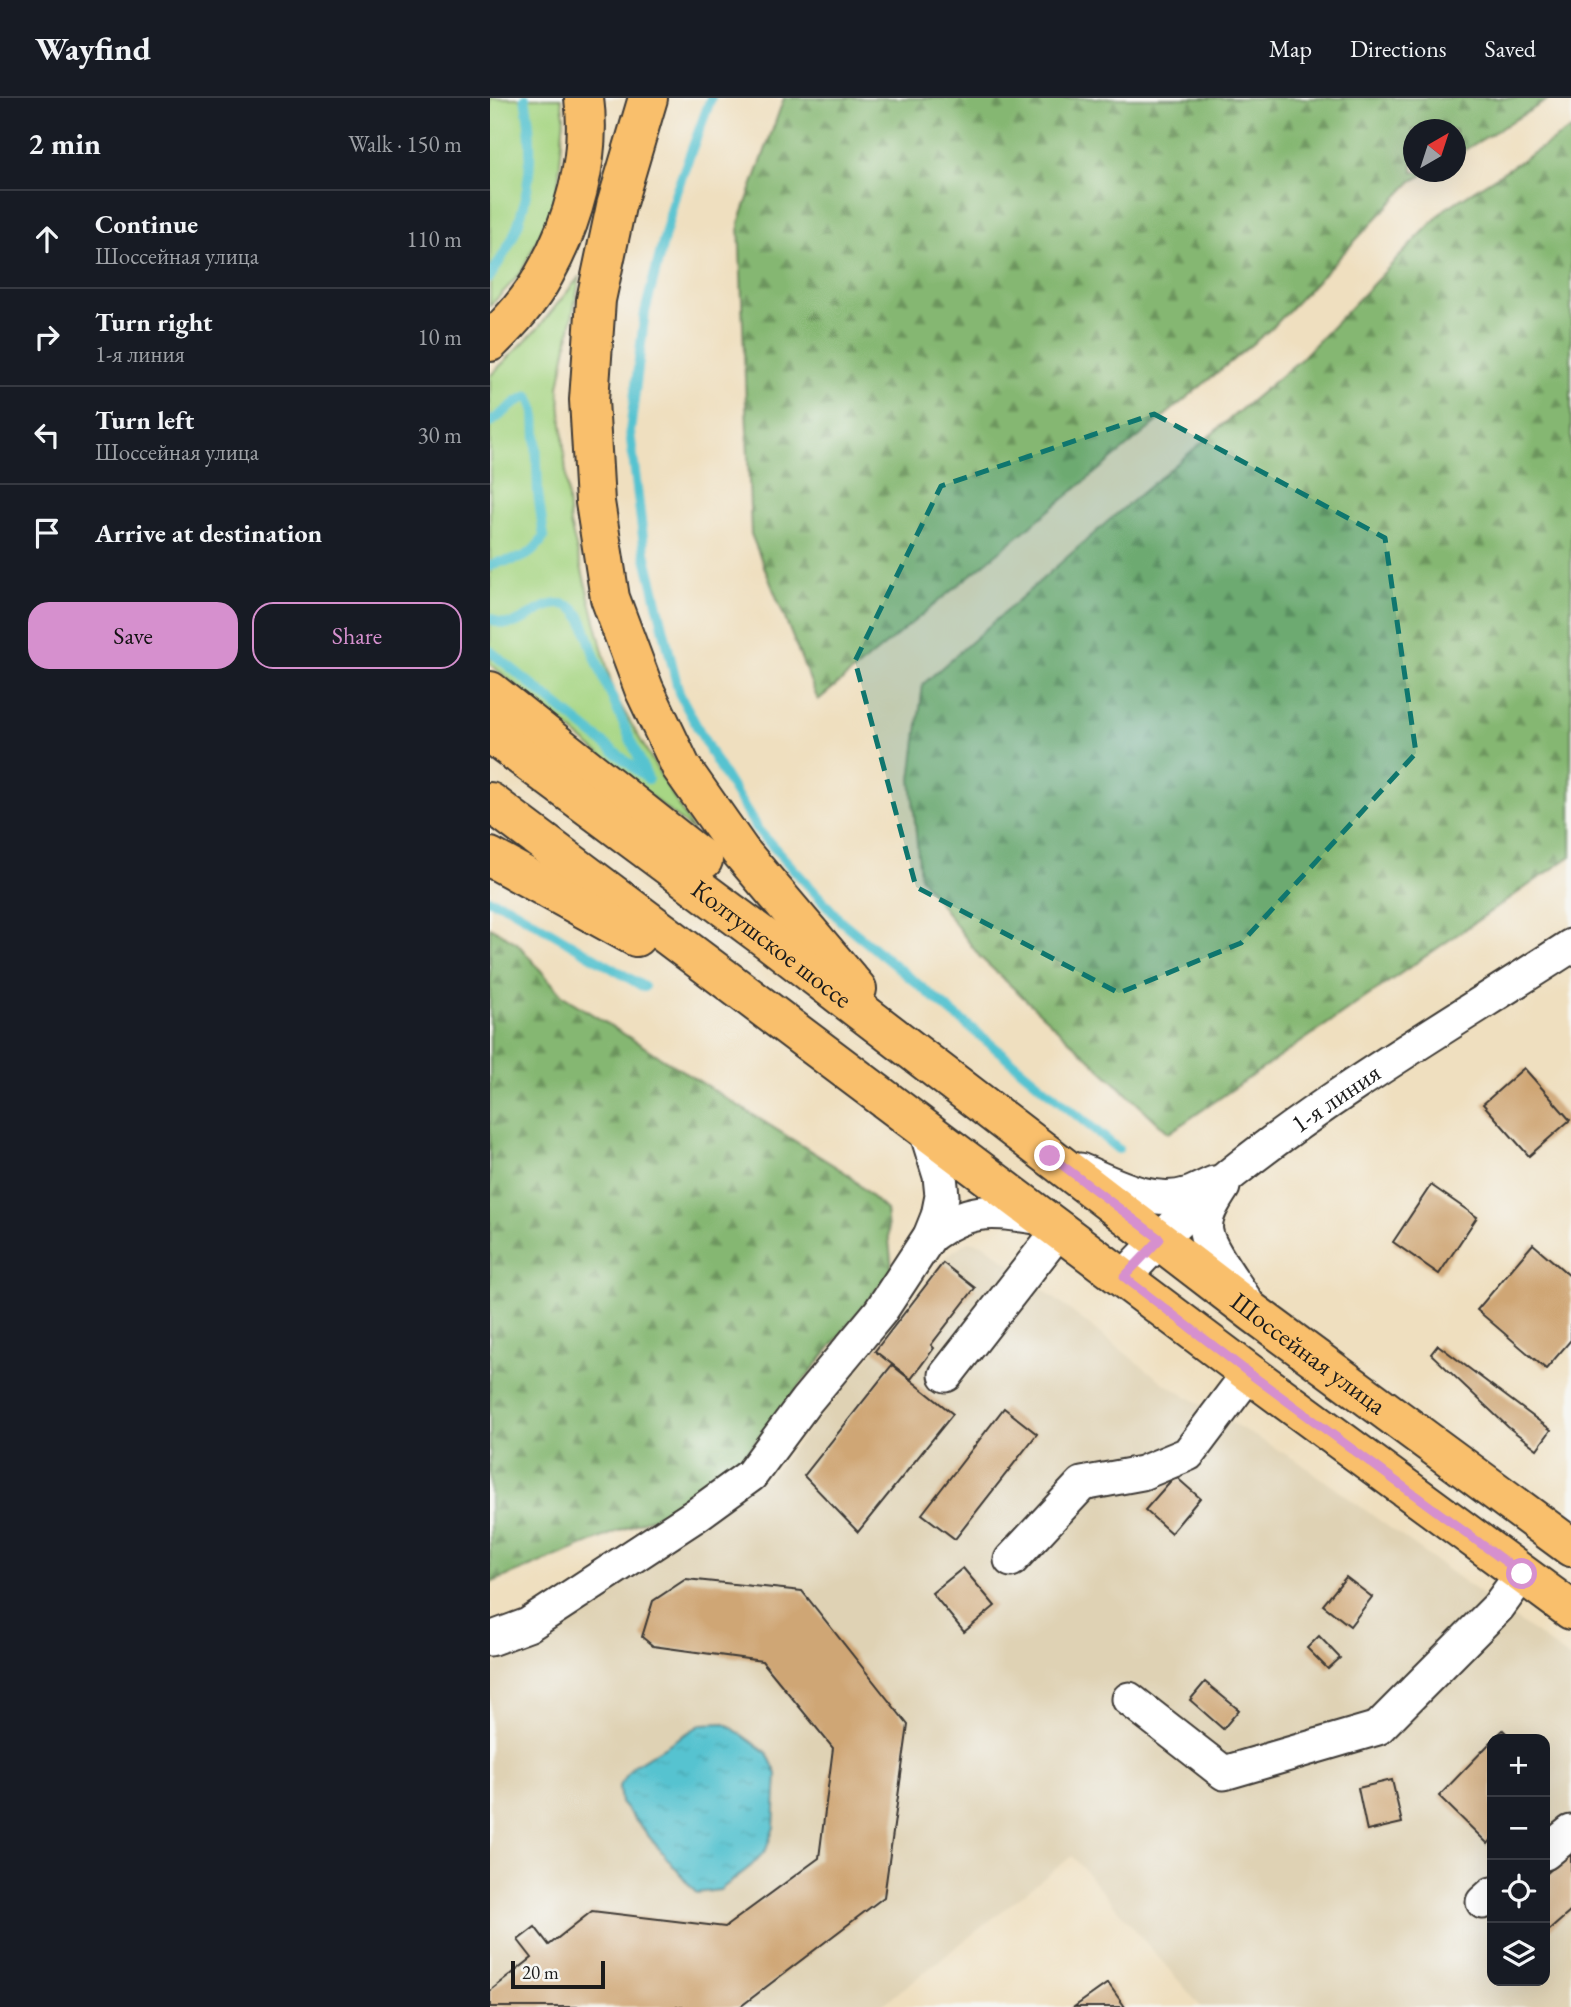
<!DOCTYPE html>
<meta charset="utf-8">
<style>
body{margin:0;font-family:"EB Garamond",serif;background:#20242c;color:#f1f3f6}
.controls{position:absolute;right:21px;bottom:21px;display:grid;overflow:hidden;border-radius:14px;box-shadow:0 7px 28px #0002}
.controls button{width:63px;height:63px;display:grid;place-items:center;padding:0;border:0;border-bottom:2px solid #363941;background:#171b24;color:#f1f3f6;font:35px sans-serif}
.compass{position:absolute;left:913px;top:21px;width:63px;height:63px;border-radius:50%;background:#171b24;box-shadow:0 7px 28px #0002;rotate:39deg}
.scale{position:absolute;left:21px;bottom:18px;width:94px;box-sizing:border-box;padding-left:7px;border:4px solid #1c1c1c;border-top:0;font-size:19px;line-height:24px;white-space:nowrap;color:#1c1c1c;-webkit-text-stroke:5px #f6f6f2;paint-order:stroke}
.stop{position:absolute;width:21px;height:21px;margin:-16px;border:5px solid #d690ce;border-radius:50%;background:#fff}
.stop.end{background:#d690ce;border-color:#fff;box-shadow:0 2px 7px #0008}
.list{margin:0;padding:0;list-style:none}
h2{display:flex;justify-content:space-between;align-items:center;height:91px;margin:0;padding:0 28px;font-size:30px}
h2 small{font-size:23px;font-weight:400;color:#9ea1a6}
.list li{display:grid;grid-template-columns:46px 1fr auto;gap:21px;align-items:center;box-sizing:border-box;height:98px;padding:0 28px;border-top:2px solid #363941}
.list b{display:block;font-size:26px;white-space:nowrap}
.list p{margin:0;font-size:23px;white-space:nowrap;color:#9ea1a6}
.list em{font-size:23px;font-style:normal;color:#9ea1a6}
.actions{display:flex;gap:14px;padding:21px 28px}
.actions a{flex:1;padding:16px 0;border:2px solid #d690ce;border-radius:21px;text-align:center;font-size:24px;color:#d690ce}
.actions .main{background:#d690ce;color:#111}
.icon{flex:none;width:38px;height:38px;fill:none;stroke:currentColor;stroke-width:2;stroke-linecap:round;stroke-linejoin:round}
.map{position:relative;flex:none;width:1081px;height:1909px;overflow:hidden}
header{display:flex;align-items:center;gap:42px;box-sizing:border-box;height:98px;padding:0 35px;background:#171b24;border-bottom:2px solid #363941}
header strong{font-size:33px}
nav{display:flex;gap:38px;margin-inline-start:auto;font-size:24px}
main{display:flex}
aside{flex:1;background:#171b24}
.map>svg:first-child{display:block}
.built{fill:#dfd2b4;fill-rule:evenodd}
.grass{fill:#a7d684;stroke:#627950;stroke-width:2}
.forest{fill:url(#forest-firs);stroke:#506a47;stroke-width:2}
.water{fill:url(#water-ripples);stroke:#397076;stroke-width:2}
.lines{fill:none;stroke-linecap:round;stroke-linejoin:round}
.stream{stroke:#56c3d0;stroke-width:10}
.building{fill:#cfa674}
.minor-casing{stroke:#3c3934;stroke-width:37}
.major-casing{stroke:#3c3934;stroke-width:42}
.minor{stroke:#fff;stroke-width:33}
.major{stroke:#f9bf6c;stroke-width:38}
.route{stroke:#d690ce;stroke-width:9}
.marked{fill:#0f766e;fill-opacity:0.2;stroke:#0f766e;stroke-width:5;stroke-dasharray:14 9;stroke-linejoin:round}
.labels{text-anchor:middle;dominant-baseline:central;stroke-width:5;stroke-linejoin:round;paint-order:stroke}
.street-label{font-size:26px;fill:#1c1c1c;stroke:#f6f6f2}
</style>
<header>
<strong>Wayfind</strong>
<nav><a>Map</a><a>Directions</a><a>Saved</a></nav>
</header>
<main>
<aside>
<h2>2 min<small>Walk · 150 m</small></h2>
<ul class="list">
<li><svg class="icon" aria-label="ahead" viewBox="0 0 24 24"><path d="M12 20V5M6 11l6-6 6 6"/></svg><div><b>Continue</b><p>Шоссейная улица</p></div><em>110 m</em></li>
<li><svg class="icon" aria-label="right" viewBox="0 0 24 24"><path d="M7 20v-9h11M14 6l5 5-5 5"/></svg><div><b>Turn right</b><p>1-я линия</p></div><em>10 m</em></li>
<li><svg class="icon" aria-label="left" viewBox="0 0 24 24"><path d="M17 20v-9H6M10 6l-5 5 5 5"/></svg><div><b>Turn left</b><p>Шоссейная улица</p></div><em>30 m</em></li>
<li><svg class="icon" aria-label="arrive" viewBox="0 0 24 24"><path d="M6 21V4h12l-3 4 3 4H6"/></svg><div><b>Arrive at destination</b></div></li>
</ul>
<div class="actions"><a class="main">Save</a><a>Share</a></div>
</aside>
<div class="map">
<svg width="1081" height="1909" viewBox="0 0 1081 1909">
<defs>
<pattern id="forest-firs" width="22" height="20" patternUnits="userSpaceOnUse" patternTransform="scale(1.75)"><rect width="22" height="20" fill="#85b772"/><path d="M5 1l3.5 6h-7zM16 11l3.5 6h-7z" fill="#6c945d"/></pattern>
<pattern id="water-ripples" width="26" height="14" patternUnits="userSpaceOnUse" patternTransform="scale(1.75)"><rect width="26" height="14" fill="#56c3d0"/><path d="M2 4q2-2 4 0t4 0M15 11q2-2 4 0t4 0" fill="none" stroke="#4aa7b2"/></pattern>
</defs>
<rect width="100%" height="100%" fill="#f6f6f2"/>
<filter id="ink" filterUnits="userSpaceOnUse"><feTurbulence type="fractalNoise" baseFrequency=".0143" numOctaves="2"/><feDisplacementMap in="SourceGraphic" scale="14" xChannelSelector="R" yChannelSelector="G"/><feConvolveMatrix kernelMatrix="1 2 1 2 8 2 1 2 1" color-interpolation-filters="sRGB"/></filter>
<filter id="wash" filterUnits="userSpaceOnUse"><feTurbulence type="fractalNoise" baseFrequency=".00686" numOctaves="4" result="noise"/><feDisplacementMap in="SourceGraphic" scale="28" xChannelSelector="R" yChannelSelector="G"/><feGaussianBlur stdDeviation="1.57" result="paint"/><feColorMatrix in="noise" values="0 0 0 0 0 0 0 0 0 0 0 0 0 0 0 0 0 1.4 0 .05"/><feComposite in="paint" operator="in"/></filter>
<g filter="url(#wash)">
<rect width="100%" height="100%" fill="#efdfbf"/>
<!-- built -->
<path class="built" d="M478 1143 494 1146 674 1285 809 1364 1081 1561V1909H711L582 1758 390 1909H0V1570L283 1374 371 1269 455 1159ZM1002 1641H1055V1883H1002Z"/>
<!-- grass -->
<g class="grass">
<polygon points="0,0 71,0 74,18 67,101 31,175 0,208"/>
<polygon points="90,178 69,289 80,426 124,596 203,733 0,566 0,278 49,229"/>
</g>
<!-- forest -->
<g class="forest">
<polygon points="294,0 1061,0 966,57 965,32 923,32 923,74 939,74 922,83 783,229 328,602 261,436 249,125"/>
<polygon points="1081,31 1081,758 679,1035 490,859 430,779 421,681 433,586 617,424 811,261 955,111"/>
<polygon points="0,829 27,845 73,898 356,1075 396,1112 402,1172 225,1394 0,1485"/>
</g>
<!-- water -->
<polygon class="water" points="235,1625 277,1655 287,1676 284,1729 276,1752 261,1768 230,1792 206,1795 131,1705 129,1688 143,1668 212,1626"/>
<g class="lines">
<!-- stream -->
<g class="stream">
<polyline points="221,0 186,94 155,214 140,334 155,455 189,595 225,662 268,732 351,823 628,1051"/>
<path d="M0 179C7 167 16 154 22 141 42 98 44 45 35 0"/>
<path d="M0 325 28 303 39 298 45 313 48 395 54 439C44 454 35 461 17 463 10 464 6 464 0 468"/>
<path d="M0 520C29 539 42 506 70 506 79 506 87 512 91 520 98 533 100 548 106 561 122 601 140 641 158 681L0 553"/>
<polyline points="0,802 17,808 154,889"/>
</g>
</g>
<g id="blocks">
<!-- building -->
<g class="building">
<polygon points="1034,970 1080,1022 1039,1058 993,1006"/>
<polygon points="941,1087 987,1119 949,1176 903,1144"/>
<polygon points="1043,1146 1081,1179 1081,1242 1056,1271 987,1212"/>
<polygon points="453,1165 485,1190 441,1247 444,1250 421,1281 385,1253"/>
<polygon points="948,1247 1061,1332 1047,1351 1018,1329 941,1256"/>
<polygon points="402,1267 463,1316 368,1434 314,1378"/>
<polygon points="514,1310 547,1336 465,1441 432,1416"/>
<polygon points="685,1378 710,1400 681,1435 655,1412"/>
<polygon points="473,1470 505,1508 474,1534 442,1495"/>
<polygon points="856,1479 882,1499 860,1528 833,1507"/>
<polygon points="196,1481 312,1493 418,1627 394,1799 250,1909 0,1909 0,1893 42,1860 28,1842 45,1829 59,1847 102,1813 235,1829 329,1760 343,1650 272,1563 163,1548 152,1539 163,1503"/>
<polygon points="829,1538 850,1560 838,1571 817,1550"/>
<polygon points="715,1584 749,1612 733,1631 700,1602"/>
<polygon points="1013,1632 1022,1641 1004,1641"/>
<polygon points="1002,1643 1002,1741 998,1746 949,1698"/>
<polygon points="902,1682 912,1725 877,1733 868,1690"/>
<polygon points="1081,1754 1081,1813 1055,1836 1055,1777"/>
<polygon points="618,1885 635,1909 584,1909"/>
</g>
</g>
</g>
<g filter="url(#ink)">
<use href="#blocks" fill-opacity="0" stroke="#3c3934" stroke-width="2"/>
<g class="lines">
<defs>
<g id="minor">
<path d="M590 1072C623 1086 662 1108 699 1096 708 1093 716 1088 724 1085"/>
<path d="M733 1089C725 1102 713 1118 716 1134 719 1153 747 1188 757 1205"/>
<path d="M440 1138C484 1106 505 1114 555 1120"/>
<path id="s1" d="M634 1179C668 1143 703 1107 741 1076 848 991 967 922 1081 848"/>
<polyline points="456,1277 570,1131"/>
<polyline points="521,1462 592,1386 652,1375 698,1356 759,1275"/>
<polyline points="0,1541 38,1527 206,1417 261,1377 316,1303 390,1214 440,1138 448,1118 452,1098 450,1078 435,1030"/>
<polyline points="639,1601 734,1675 888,1630 1008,1509 1032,1476"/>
<polyline points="1055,1755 1081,1734"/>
<polyline points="993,1804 1002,1796"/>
</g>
<g id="major">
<polyline points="158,0 126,108 106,202 99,302 105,404 120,500 154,591 191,669 250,753 367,891"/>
<path d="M0 244C20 224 40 203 54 177 83 126 102 59 94 0"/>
<polyline points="0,593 213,762"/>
<path id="s2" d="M0 635 278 842 765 1216 1081 1449"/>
<polyline points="0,704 759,1275 1081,1512"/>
<polyline points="0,759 146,839"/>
</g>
</defs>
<!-- minor casing -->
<use href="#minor" class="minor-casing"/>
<!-- major casing -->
<use href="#major" class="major-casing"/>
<!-- minor -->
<use href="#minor" class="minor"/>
<!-- major -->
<use href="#major" class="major"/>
</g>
</g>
<g class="lines" filter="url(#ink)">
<!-- route -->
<polyline class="route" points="560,1058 670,1141 634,1179 759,1275 1032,1476"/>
</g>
<!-- marked area -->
<path class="marked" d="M664 316 895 440 926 655 751 845 629 895 426 789 365 563 451 388Z"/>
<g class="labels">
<!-- street labels -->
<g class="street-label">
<text stroke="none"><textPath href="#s2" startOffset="352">Колтушское шоссе</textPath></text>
<text stroke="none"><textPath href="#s1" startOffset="278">1-я линия</textPath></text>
<text stroke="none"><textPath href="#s2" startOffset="1027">Шоссейная улица</textPath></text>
</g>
</g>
</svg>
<div class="controls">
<button>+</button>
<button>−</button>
<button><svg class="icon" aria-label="locate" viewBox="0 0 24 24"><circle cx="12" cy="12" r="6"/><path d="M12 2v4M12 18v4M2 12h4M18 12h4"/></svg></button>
<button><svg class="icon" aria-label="layers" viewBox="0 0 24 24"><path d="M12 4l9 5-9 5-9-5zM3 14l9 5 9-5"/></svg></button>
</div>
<svg class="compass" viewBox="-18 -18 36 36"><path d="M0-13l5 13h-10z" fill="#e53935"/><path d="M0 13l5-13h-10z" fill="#9ea1a6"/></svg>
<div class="scale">20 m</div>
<div class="stop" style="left:1032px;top:1476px"></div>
<div class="stop end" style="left:560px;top:1058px"></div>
</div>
</main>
